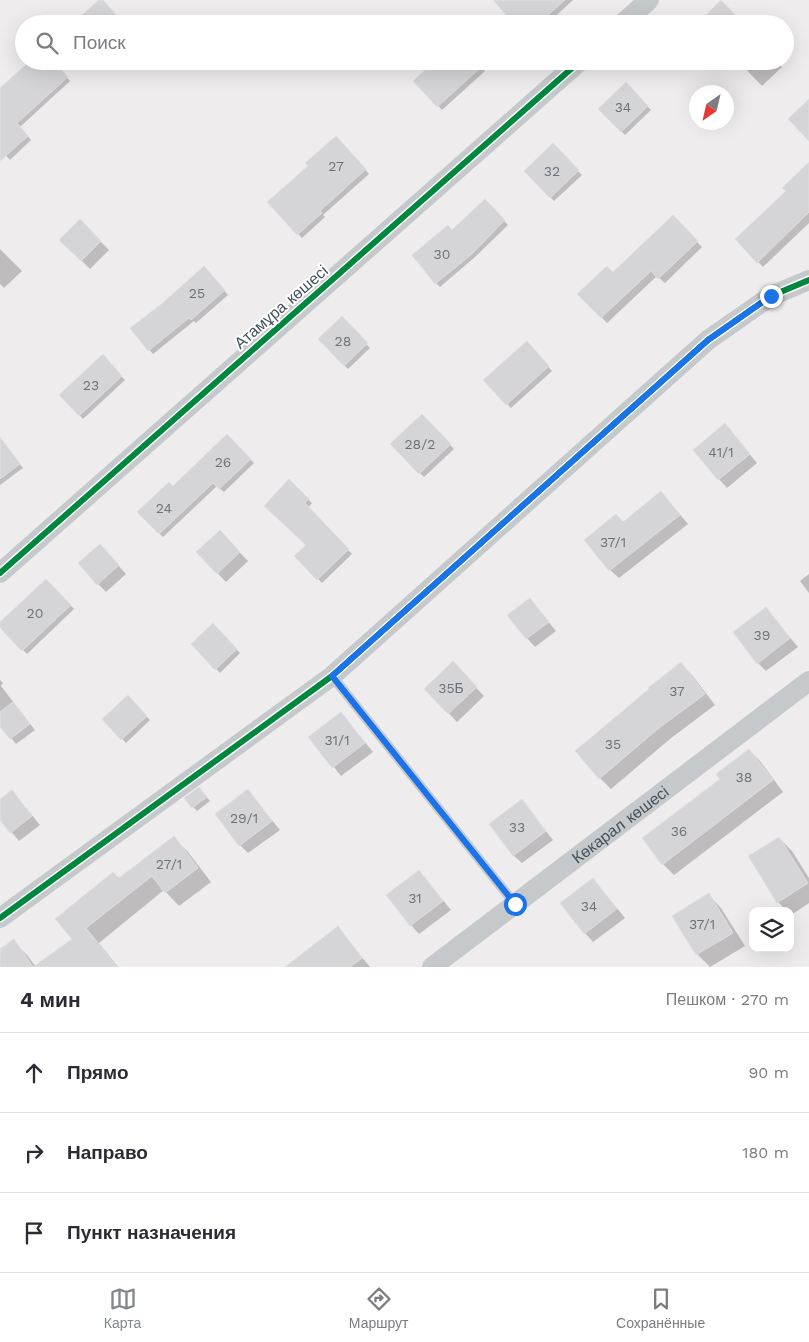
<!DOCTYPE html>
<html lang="ru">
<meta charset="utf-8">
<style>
body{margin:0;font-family:"Work Sans",sans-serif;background:#f7f7f7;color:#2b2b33}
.controls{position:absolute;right:15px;bottom:15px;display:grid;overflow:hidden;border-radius:10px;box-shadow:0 5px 20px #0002}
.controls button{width:45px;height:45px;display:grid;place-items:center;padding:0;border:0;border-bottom:1px solid #e1e1e2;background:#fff;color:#2b2b33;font:25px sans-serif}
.compass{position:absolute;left:689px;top:85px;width:45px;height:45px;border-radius:50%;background:#fff;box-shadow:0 5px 20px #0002;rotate:214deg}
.stop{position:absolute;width:15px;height:15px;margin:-11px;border:4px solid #1a73e8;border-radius:50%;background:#fff}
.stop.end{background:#1a73e8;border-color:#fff;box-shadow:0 1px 5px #0008}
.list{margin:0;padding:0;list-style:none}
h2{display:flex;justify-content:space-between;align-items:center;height:65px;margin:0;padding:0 20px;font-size:21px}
h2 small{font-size:16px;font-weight:400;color:#7c7c81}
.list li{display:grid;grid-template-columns:32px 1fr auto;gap:15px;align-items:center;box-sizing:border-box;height:80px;padding:0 20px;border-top:1px solid #e1e1e2}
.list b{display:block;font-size:19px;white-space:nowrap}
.list em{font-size:16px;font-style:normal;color:#7c7c81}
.icon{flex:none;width:28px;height:28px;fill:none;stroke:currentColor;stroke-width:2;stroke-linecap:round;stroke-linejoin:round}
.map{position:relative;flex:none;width:809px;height:967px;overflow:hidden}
.search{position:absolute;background:#fff;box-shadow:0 5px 20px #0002;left:15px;right:15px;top:15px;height:55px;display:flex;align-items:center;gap:12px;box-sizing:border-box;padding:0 18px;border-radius:28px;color:#7c7c81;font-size:19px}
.sheet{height:305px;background:#fff}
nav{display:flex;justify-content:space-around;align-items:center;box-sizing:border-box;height:70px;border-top:1px solid #e1e1e2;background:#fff;font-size:14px;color:#7c7c81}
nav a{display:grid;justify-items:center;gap:2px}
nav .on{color:#80878d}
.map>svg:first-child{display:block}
.shadow{fill:#0003}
.building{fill:#d5d5d7;stroke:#dfdee0}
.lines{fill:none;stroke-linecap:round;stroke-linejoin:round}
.service{stroke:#c6c9cc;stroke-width:10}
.minor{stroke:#c6c9cc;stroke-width:20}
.cycleway-casing{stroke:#fff;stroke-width:9}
.cycleway{stroke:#00873e;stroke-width:6}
.route{stroke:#1a73e8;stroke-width:6}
.labels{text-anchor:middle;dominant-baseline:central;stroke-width:4;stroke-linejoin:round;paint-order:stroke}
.number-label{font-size:14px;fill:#6a737a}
.street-label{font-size:16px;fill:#44515a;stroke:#fff}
</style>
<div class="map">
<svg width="809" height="967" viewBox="0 0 809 967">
<rect width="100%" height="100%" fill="#eeeced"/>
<!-- shadow -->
<g class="shadow">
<polygon points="503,0 573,0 547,24 515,24"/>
<polygon points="52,61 70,81 20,127 31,140 10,160 0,149 0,101"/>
<polygon points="476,61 485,71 442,110 415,81"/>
<polygon points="738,61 777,61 782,67 762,86"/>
<polygon points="626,84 651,110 625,135 600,109"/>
<polygon points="340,141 369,174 323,215 325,217 302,238 269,202"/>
<polygon points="553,145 582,175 554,201 526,171"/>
<polygon points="809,178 809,223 763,267 737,239"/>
<polygon points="485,201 508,225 475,257 440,287 436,283 453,231"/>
<polygon points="673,217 702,247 665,283 657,276 607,323 579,294 614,274"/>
<polygon points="80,221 109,250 90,269 61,240"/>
<polygon points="0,249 22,271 4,288 0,284"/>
<polygon points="204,268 228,295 196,323 194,321 153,354 132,329 165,303"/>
<polygon points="342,318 370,348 348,369 320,339"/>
<polygon points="527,343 552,371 511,408 485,380"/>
<polygon points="103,356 125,380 83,419 61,395"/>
<polygon points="422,415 454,449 424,477 392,444"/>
<polygon points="733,434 757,463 727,488 719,479"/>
<polygon points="227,435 254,463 224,492 217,486 163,537 139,512 173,488"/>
<polygon points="0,444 6,446 23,468 0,485"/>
<polygon points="289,481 312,503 308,508 352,554 322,583 296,556 308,545"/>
<polygon points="661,492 688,524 619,578 610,570"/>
<polygon points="220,532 248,561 226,582 198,553"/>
<polygon points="108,554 126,574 106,592 98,584"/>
<polygon points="809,574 809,593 800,581"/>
<polygon points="46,580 74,609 27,654 0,626 0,624"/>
<polygon points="530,599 556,631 535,647 527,638"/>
<polygon points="766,609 798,647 766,671 758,663"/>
<polygon points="213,625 240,653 220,673 193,644"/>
<polygon points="681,664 692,675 715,705 670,739 611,789 600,778"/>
<polygon points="461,672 484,696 457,722 426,689"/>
<polygon points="0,680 3,683 1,686 35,730 16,744 0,724"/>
<polygon points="128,696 150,720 126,743 104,719"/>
<polygon points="341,713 373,752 341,776 310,737"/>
<polygon points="749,750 760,761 783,792 674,875 663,864 722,779"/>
<polygon points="12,791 40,825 19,841 0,818 0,800"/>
<polygon points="248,791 280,830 248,853 240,845"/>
<polygon points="203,793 210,801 197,811 186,799"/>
<polygon points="522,801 553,840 522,863 513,855"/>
<polygon points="174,838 188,852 211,882 179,906 164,890 99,943 118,967 0,967 0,951 13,941 27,955 36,967 73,940 119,879"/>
<polygon points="779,838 792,851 809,878 809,903 791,915 790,911 787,911 778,902"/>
<polygon points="419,871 451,910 419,934 411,925"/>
<polygon points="593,879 625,918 593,942 585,933"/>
<polygon points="709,895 721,908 745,946 710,967 697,954"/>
<polygon points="338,928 370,967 286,967"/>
</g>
<!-- building -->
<g class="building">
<polygon points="99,0 103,0 124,24 72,24"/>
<polygon points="493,0 565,0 538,24 514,24"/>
<polygon points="721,0 744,24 697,24"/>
<polygon points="30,61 53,61 68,77 17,123 28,136 0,161 0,88"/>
<polygon points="435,61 488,61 437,107 413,81"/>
<polygon points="626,82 648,106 621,132 598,109"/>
<polygon points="809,99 809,141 788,119"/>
<polygon points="336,136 366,169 320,211 322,213 297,235 267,202 308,166 305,163"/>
<polygon points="553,143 579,170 550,198 524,171"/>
<polygon points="809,162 809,212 757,263 735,239 786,191 782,188"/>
<polygon points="485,199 505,220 472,254 435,284 412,255 448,225 452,230"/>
<polygon points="673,215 698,241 658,279 651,271 601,318 577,294 607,266 613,272"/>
<polygon points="80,219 101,241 81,261 59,240"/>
<polygon points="204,266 225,290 191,320 189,318 148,351 130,328 164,302"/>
<polygon points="342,316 368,343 344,366 318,339"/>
<polygon points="527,341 549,366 506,405 483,380"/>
<polygon points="103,354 122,376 79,416 59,395"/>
<polygon points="422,414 451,444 419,474 390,444"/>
<polygon points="725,423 750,454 718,480 693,450"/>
<polygon points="227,434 251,459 219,489 213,483 159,534 137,512 169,482 173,486"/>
<polygon points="0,437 20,464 0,479"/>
<polygon points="289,479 309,499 305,503 349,549 317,580 294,556 306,545 264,506"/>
<polygon points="661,491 680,515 609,571 584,540 616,514 623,522"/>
<polygon points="220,530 240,552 217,574 196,552"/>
<polygon points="100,544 119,565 97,585 78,563"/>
<polygon points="46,579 71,605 22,651 0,628 0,622"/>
<polygon points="530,598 549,622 526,639 507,615"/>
<polygon points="766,607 790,638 757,664 733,632"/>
<polygon points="213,623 237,649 215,670 191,644"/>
<polygon points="453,661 477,687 448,714 424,689"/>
<polygon points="681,662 705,694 659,728 599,779 575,751 649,689 648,688"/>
<polygon points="128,695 147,716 121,740 102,719"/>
<polygon points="13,702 30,724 10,739 0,727 0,712"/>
<polygon points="341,712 365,743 332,768 308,737"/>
<polygon points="749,749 773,780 662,865 642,838 720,779 716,774"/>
<polygon points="199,787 207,797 192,808 184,798"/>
<polygon points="248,789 272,821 239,846 215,814"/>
<polygon points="12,790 32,816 10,833 0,820 0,799"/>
<polygon points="522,799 546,831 513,856 489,824"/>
<polygon points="174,836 198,868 165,893 152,876 86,928 117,967 0,967 0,949 14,939 33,967 72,939 55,919 113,872 119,878"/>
<polygon points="779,837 808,883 777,903 748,856"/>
<polygon points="419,870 443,901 410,926 386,895"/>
<polygon points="593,878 617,909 584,934 560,903"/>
<polygon points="709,893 733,933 696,955 672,916"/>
<polygon points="338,926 362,958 350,967 285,967"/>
</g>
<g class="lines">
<!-- service -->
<polyline class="service" points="332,676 515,904"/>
<!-- minor -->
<g class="minor">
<polyline points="622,24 649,0"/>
<polyline points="0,573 580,61"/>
<polyline points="0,918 332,676 708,340 771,296 809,280"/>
<path id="s1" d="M432 967 809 681"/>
</g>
<defs>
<g id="cycleway">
<polyline points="0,573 580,61"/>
<polyline points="0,918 332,676 708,340 771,296 809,280"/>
</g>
</defs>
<!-- cycleway casing -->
<use href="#cycleway" class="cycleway-casing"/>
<!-- cycleway -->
<use href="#cycleway" class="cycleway"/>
</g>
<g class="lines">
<!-- route -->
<polyline class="route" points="515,904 332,676 708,340 771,296"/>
</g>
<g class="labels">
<!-- number labels -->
<g class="number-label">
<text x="623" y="107">34</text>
<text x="336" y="166">27</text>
<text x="552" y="171">32</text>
<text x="442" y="254">30</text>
<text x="197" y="293">25</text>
<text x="343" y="341">28</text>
<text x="91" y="385">23</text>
<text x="420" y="444">28/2</text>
<text x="721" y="452">41/1</text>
<text x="223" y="462">26</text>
<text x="164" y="508">24</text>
<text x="613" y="542">37/1</text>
<text x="35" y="613">20</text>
<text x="762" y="635">39</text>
<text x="451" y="688">35Б</text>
<text x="677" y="691">37</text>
<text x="337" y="740">31/1</text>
<text x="613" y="744">35</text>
<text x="744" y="777">38</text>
<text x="244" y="818">29/1</text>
<text x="517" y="827">33</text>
<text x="679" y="831">36</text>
<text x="169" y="864">27/1</text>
<text x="415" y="898">31</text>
<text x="589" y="906">34</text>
<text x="702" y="924">37/1</text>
</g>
<!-- street labels -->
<g class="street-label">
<text transform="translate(281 307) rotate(-41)">Атамұра көшесі</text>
<text stroke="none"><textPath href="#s1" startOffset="236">Көкарал көшесі</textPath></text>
</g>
</g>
</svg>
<div class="controls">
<button><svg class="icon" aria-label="layers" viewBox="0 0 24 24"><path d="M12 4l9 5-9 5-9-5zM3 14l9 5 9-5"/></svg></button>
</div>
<svg class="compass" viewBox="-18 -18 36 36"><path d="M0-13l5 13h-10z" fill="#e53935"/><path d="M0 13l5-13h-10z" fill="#7c7c81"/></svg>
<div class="stop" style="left:515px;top:904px"></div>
<div class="stop end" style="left:771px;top:296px"></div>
<div class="search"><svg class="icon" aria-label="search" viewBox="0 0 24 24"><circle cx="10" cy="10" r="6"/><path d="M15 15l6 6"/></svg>Поиск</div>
</div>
<section class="sheet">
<h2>4 мин<small>Пешком · 270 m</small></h2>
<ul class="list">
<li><svg class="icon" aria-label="ahead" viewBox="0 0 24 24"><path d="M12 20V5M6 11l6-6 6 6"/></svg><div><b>Прямо</b></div><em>90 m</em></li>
<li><svg class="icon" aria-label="right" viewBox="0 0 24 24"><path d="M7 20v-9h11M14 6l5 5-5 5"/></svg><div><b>Направо</b></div><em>180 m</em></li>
<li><svg class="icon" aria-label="arrive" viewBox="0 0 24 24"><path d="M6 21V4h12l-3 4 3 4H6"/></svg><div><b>Пункт назначения</b></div></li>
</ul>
</section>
<nav>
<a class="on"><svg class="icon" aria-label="map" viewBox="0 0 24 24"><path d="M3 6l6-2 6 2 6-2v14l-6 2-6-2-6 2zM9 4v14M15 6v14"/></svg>Карта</a>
<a><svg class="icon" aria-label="directions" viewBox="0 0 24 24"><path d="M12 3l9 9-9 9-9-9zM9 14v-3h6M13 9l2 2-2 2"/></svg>Маршрут</a>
<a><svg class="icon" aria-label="saved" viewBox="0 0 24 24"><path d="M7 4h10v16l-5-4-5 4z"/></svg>Сохранённые</a>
</nav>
